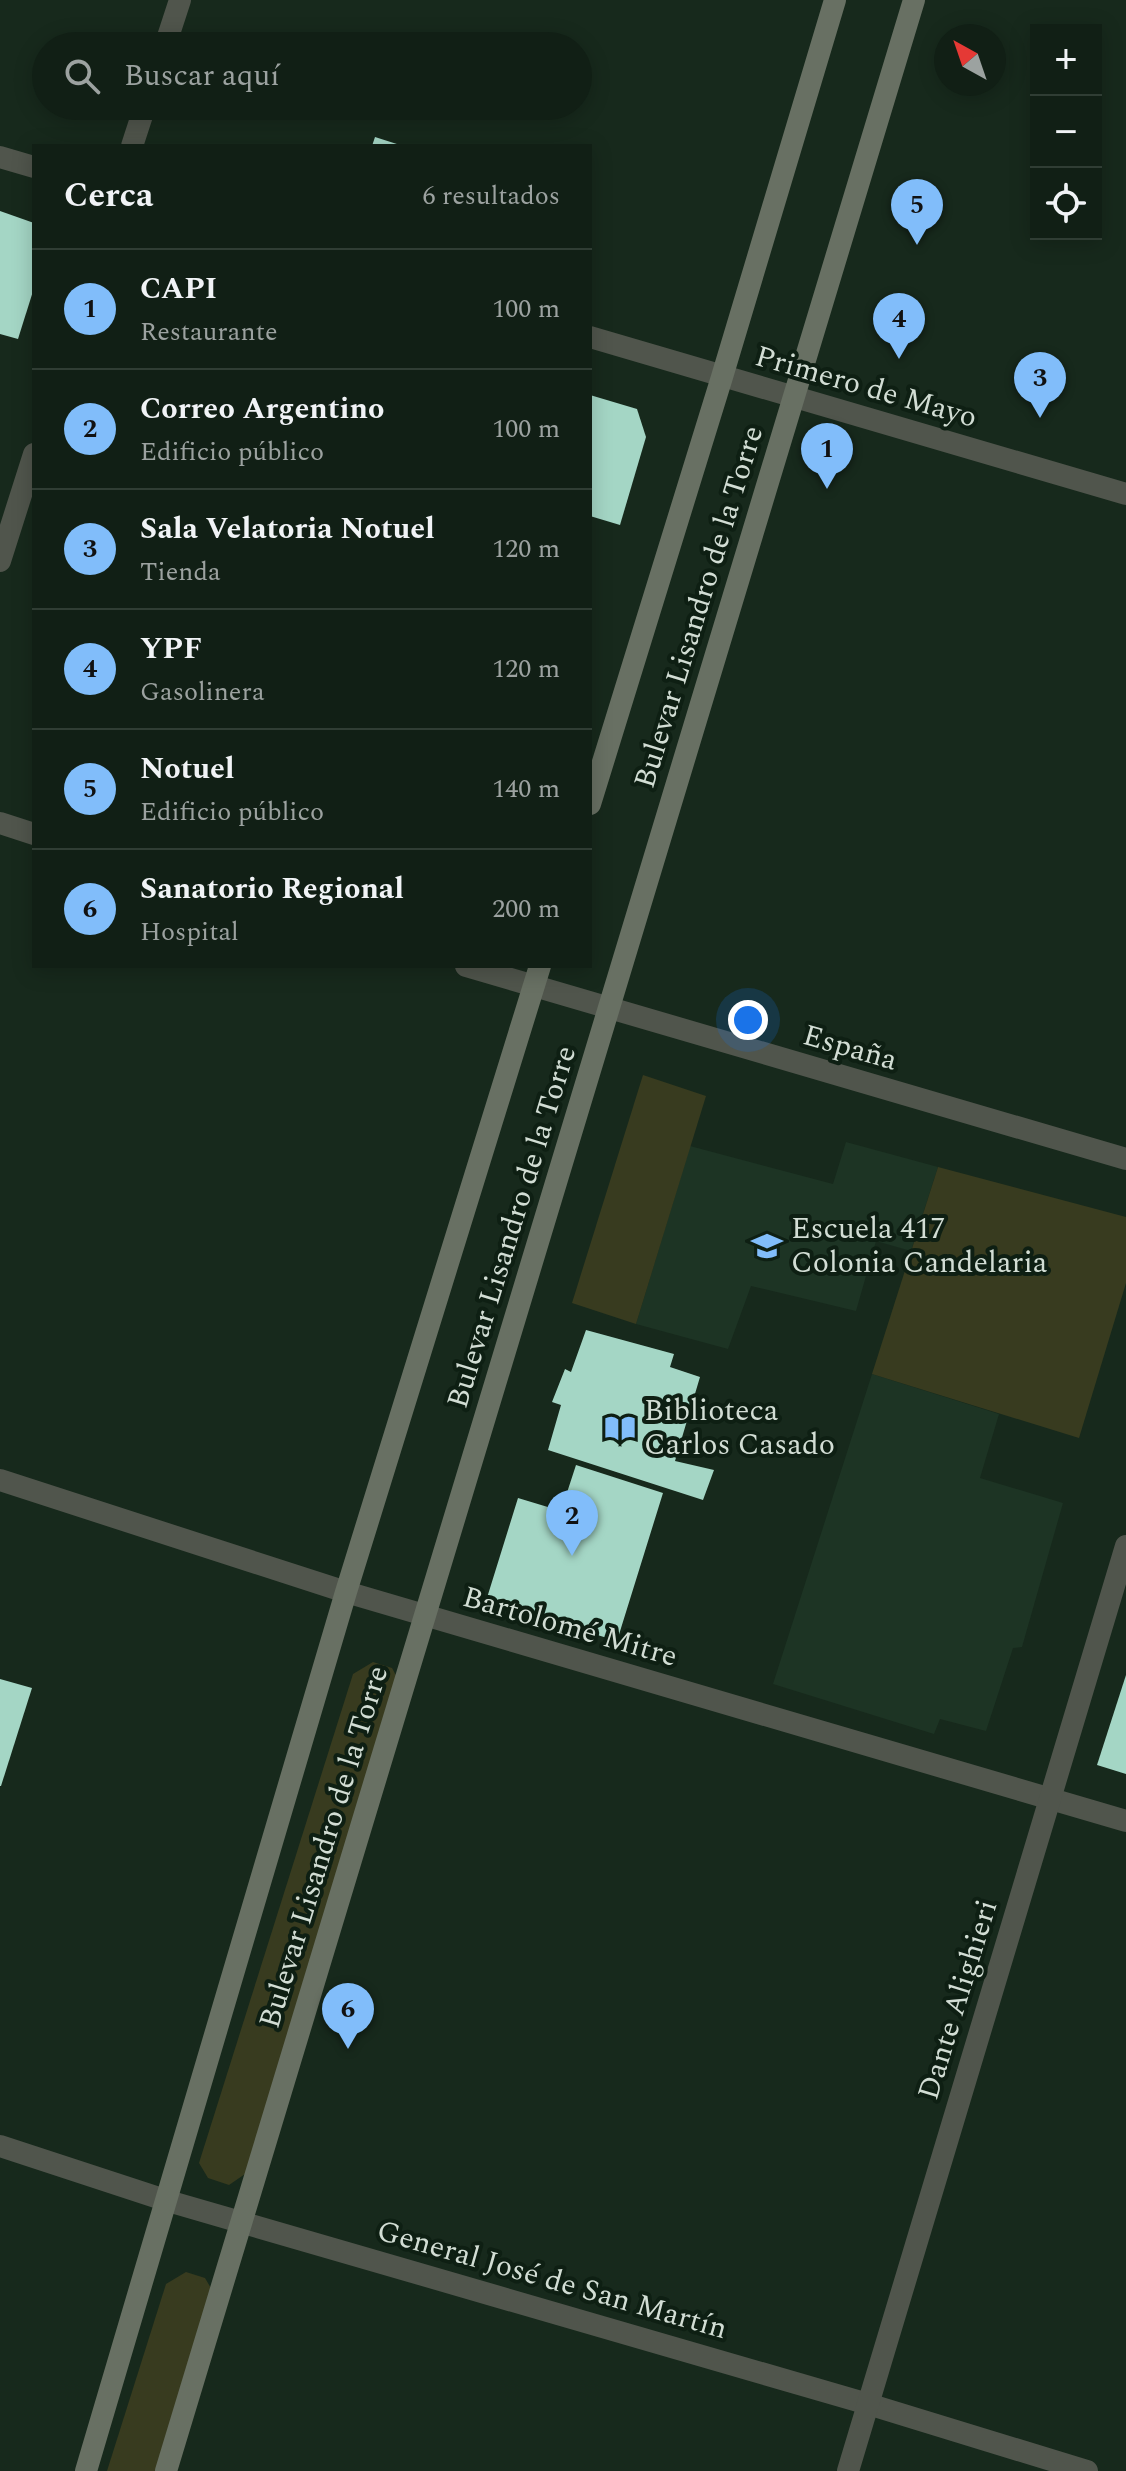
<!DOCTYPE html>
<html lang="es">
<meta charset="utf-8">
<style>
body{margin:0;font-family:Spectral,serif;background:#1a271e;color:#f1f3f6}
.controls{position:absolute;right:24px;top:24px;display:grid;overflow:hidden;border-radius:0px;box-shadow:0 4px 20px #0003}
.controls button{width:72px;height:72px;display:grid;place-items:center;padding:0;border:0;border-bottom:2px solid #303d34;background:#111f15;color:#f1f3f6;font:40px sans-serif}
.compass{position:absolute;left:934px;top:24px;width:72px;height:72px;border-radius:50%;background:#111f15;box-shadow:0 4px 20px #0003;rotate:320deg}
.you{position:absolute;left:748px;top:1020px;width:28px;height:28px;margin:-20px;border:6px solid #fff;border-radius:50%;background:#1a73e8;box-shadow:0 0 0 12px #1a73e833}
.badge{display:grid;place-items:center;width:52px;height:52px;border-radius:50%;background:#81bdfa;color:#111;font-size:26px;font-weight:700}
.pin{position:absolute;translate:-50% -66px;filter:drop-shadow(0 2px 4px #0008)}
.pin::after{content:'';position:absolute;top:42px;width:28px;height:24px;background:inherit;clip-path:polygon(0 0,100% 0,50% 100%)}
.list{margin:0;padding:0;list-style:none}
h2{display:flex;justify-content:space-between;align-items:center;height:104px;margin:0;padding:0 32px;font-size:34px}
h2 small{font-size:26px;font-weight:400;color:#9ca2a0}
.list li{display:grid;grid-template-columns:52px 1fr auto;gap:24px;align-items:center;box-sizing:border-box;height:120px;padding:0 32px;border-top:2px solid #303d34}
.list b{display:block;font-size:30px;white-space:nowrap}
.list p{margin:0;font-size:26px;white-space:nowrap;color:#9ca2a0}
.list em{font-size:26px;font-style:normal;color:#9ca2a0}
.icon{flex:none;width:44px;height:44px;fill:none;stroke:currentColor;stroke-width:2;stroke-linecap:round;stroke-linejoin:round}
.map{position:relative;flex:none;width:1126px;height:2471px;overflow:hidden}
.search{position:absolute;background:#111f15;box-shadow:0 4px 20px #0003;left:32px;top:32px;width:560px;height:88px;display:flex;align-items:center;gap:20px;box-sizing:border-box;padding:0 28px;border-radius:44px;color:#9ca2a0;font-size:30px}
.panel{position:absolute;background:#111f15;box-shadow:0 4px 20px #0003;left:32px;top:144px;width:560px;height:824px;border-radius:0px}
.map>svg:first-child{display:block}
.built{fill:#1d3424}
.grass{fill:#383b1f}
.building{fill:#a4d6c5}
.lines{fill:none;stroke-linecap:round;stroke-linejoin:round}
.minor{stroke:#50554c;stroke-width:22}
.tertiary{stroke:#50554c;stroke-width:22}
.secondary{stroke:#687063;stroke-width:22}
.labels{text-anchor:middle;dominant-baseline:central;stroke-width:8;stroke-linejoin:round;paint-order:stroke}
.street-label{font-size:30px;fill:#d2ddd4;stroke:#0e1f13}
.poi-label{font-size:30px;fill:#d2ddd4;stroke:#0e1f13;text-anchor:start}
</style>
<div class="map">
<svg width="1126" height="2471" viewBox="0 0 1126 2471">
<rect width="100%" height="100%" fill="#17291c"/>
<!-- built -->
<g class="built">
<polygon points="846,1142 938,1167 911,1251 876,1241 856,1311 751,1286 728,1349 636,1324 690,1146 833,1184"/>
<polygon points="872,1374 999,1414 980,1478 1063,1503 1022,1647 1013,1648 986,1731 940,1719 934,1734 773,1684"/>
</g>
<!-- grass -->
<g class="grass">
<polygon points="643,1075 706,1096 636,1324 572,1303"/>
<polygon points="938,1167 1126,1217 1126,1283 1079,1438 872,1374"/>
<polygon points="373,1662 392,1668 399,1681 248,2172 229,2185 208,2178 199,2163 353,1674"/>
<polygon points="186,2272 205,2278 212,2290 156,2471 107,2471 166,2284"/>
</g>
<!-- building -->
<g class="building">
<polygon points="375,137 400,145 400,146 372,146"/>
<polygon points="0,211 34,223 34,288 18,339 0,334"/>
<polygon points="590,395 637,409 646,437 620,525 590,516"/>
<polygon points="586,1330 674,1354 670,1367 700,1377 675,1461 714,1470 703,1500 548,1450 561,1405 552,1402 565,1369 571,1372"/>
<polygon points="576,1465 663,1493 617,1641 486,1601 518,1498 561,1511"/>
<polygon points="1126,1675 1126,1774 1097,1765"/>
<polygon points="0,1679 32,1688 1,1786 0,1786"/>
</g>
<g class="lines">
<!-- minor -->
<g class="minor">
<polyline points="0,157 34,167"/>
<polyline points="590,337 1126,494"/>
<polyline points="0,823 34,834"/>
<polyline points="466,966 1126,1159"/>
<polyline points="0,1480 346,1592 1126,1821"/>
<polyline points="0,2146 168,2201 868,2404 1087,2471"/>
<polyline points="848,2471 1126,1546"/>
</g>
<!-- tertiary -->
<g class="tertiary">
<polyline points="165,46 180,0"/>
<polyline points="132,146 145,106"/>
<polyline points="0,561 34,454"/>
</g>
<!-- secondary -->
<g class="secondary">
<polyline points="590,804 722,377 835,0"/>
<polyline points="86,2471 346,1592 540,966"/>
<polyline points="166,2471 914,0"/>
</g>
</g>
<!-- icons -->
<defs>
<symbol id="school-bare" viewBox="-9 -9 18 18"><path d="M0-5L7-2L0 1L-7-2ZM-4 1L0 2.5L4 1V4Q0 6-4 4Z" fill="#81bdfa" stroke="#0e1f13" stroke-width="2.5" paint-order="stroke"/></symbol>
<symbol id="library-bare" viewBox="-9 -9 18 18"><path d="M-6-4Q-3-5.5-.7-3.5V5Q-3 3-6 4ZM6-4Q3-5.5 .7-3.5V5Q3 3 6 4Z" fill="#81bdfa" stroke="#0e1f13" stroke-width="2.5" paint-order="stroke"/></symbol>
</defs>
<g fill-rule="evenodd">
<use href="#school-bare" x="745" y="1224" width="44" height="44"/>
<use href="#library-bare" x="598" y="1406" width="44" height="44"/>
</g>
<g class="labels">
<!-- street labels -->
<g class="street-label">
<text transform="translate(866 387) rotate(16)">Primero de Mayo</text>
<text transform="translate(699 607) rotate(-73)">Bulevar Lisandro de la Torre</text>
<text transform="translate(850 1048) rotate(16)">España</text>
<text transform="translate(512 1227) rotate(-73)">Bulevar Lisandro de la Torre</text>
<text transform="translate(570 1627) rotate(16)">Bartolomé Mitre</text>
<text transform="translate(324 1847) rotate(-73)">Bulevar Lisandro de la Torre</text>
<text transform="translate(958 2000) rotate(-73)">Dante Alighieri</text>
<text transform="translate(552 2280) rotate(16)">General José de San Martín</text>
</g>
<!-- poi labels -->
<g class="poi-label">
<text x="791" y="1229">Escuela 417<tspan x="791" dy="34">Colonia Candelaria</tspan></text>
<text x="644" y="1411">Biblioteca<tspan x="644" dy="34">Carlos Casado</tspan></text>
</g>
</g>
</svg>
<div class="controls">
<button>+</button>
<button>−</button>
<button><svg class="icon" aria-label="locate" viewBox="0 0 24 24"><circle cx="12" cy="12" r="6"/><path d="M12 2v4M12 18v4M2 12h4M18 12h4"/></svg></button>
</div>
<svg class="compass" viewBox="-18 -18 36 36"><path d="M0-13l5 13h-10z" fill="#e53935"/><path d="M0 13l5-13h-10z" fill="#9ca2a0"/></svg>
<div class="you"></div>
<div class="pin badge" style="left:827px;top:489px">1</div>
<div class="pin badge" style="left:572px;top:1556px">2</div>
<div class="pin badge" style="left:1040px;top:418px">3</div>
<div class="pin badge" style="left:899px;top:359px">4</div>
<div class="pin badge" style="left:917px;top:245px">5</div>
<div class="pin badge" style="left:348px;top:2049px">6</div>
<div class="search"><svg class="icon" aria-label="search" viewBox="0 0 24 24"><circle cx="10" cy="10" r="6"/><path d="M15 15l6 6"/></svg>Buscar aquí</div>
<section class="panel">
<h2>Cerca<small>6 resultados</small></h2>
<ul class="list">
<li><span class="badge">1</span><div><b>CAPI</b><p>Restaurante</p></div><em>100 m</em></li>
<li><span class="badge">2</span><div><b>Correo Argentino</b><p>Edificio público</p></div><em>100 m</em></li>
<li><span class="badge">3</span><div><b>Sala Velatoria Notuel</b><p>Tienda</p></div><em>120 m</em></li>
<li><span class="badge">4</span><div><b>YPF</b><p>Gasolinera</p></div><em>120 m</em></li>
<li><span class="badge">5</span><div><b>Notuel</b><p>Edificio público</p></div><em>140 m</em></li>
<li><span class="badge">6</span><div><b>Sanatorio Regional</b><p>Hospital</p></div><em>200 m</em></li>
</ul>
</section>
</div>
